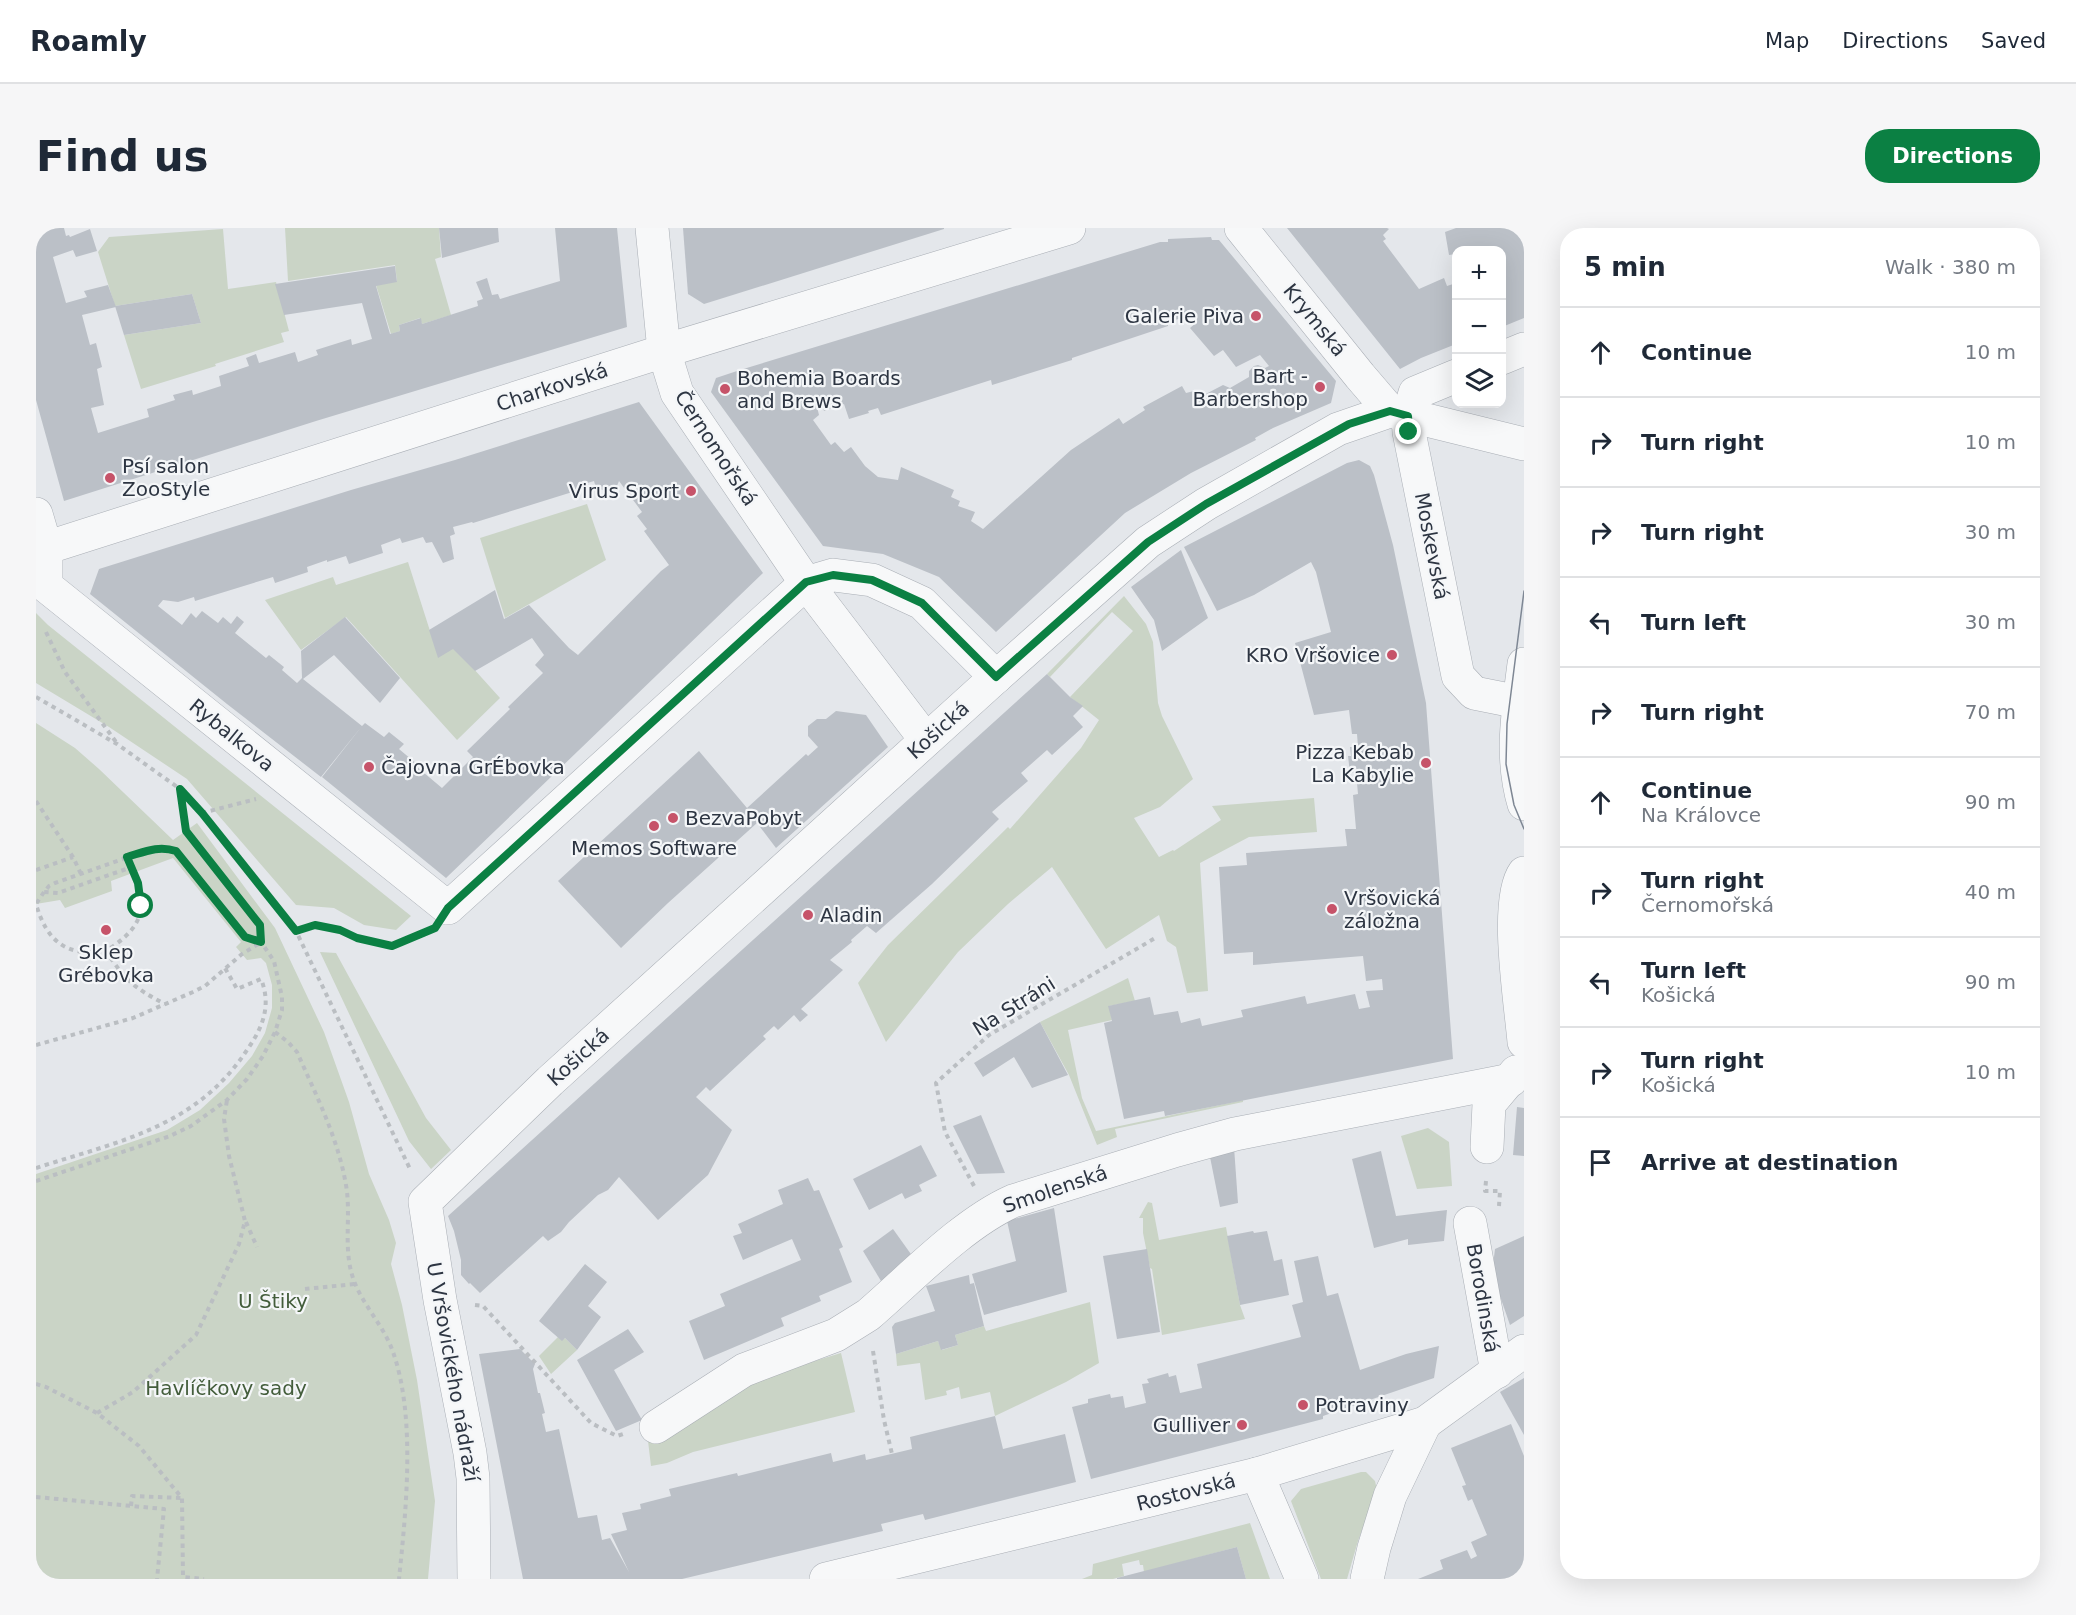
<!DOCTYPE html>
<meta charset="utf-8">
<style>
body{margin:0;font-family:"DejaVu Sans",sans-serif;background:#f6f6f7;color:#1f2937}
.controls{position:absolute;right:18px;top:18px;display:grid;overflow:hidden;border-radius:12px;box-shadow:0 6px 24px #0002}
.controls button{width:54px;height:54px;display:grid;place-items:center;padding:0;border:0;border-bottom:2px solid #e0e1e3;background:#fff;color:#1f2937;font:30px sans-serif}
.stop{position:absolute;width:18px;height:18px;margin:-14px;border:4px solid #0b8043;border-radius:50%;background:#fff}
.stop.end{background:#0b8043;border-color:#fff;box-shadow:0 2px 6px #0008}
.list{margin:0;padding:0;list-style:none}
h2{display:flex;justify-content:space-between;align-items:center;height:78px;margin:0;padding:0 24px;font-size:26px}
h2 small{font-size:20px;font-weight:400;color:#747a83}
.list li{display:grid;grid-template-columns:39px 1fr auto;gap:18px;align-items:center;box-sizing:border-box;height:90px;padding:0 24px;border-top:2px solid #e0e1e3}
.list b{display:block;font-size:22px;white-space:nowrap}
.list p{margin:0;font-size:20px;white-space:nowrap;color:#747a83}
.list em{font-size:20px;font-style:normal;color:#747a83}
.icon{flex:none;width:33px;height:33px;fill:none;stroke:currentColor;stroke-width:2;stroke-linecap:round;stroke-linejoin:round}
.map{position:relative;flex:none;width:1488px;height:1351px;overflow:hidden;border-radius:24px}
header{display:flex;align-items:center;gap:36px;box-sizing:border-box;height:84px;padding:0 30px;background:#fff;border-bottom:2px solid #e0e1e3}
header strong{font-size:28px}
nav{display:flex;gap:33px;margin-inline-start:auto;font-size:21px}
.intro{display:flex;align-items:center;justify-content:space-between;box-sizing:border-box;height:144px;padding:0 36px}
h1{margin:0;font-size:42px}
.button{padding:15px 27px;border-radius:24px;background:#0b8043;color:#fff;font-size:21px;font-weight:700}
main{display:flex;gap:36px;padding:0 36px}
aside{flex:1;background:#fff;border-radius:24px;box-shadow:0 6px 24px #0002}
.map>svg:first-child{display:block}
.green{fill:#cad4c6}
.building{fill:#bbc0c7;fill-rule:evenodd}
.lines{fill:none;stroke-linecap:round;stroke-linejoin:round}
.minor-casing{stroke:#a9aeb5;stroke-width:34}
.path{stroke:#babec2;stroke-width:4;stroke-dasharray:4.5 4.5;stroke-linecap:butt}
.minor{stroke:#f7f8f9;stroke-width:33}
.tram{stroke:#7e8794;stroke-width:1.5}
.route{stroke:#0b8043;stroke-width:8}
.poi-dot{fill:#c65369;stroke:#f4f6f8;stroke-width:2}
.labels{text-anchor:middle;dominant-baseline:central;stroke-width:4.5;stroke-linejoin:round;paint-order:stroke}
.poi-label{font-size:20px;fill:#2d3542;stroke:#f4f6f8;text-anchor:start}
.street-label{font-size:20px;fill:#2d3542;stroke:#f4f6f8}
.park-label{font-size:20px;fill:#435d3b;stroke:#f4f6f8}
</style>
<header>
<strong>Roamly</strong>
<nav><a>Map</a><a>Directions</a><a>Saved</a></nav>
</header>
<div class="intro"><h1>Find us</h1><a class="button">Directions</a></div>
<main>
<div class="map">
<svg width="1488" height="1351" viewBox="0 0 1488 1351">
<rect width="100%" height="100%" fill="#e4e7eb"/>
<!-- green -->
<g class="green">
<polygon points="249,0 403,0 405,29 399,31 415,87 386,96 384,90 363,97 364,103 355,106 340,57 361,53 359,37 252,53"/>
<polygon points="187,1 192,61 240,54 253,103 245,105 248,114 179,136 180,138 105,161 88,107 165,95 156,66 79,78 62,24 73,9"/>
<polygon points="551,276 570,332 469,390 444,310"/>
<polygon points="372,334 402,428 418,419 464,470 421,512 310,389 265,422 229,372 297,349 300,357"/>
<polygon points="1088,368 1110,396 1117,414 1122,475 1126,488 1157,551 1124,579 1098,590 1123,629 1137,622 1138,623 1185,592 1176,578 1278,570 1281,604 1213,609 1164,635 1172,763 1151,765 1140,719 1131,713 1123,687 1070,721 1016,639 972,676 922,724 850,814 822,755 852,717 972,599 974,601 1045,520 1063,492 1034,469 1097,403 1076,384 1014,449 1011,446"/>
<polygon points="0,385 12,397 375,688 360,702 328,697 298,680 260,677 151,551 73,499 0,455"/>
<polygon points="0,495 39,520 63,541 137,612 161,595 239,700 288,804 313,874 333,946 353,992 360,1015 355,1036 366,1077 381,1152 399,1273 392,1351 0,1351 0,946 131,902 164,882 193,855 216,828 229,805 236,780 236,757 230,735 225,730 211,732 200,719 205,714 137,630 75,653 76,663 29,680 24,672 0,676"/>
<polygon points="284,724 300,725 390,890 415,922 395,941 373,913"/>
<polygon points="1092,750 1099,773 1073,778 1076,792 1032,802 1046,870 1060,903 1207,872 1207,874 1079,901 1081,909 1061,917 1033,847 1004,794"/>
<polygon points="1392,900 1413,914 1416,958 1381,961 1365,908"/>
<polygon points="1112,974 1116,975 1123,1012 1190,999 1204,1077 1209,1091 1126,1107 1116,1041 1114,1040 1107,1005 1107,990 1103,990"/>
<polygon points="1054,1074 1063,1135 1030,1154 959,1188 954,1164 925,1171 923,1159 910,1163 911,1167 889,1172 884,1135 861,1138 860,1126 902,1113 906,1122 922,1117 919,1107 948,1098 950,1103"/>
<polygon points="522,1109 526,1112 529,1110 541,1122 515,1146 503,1128"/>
<polygon points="805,1125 819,1184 657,1224 631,1235 615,1238 612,1213 703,1156"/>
<polygon points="1325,1244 1330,1244 1339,1253 1341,1262 1322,1313 1311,1351 1285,1351 1255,1273 1265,1261"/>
<polygon points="1214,1295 1234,1351 1210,1351 1201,1319 1108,1344 1107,1337 1104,1337 1103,1332 1086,1336 1088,1348 1077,1351 1046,1351 1056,1347 1057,1336"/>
</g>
<!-- building -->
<g class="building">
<polygon points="0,0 28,0 30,8 33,7 34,9 54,1 61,23 40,29 37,22 17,29 30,75 51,69 48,63 72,57 80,79 46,87 54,117 60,115 66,139 61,141 68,177 55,180 62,205 113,189 111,181 139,172 137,167 156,162 157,167 185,158 183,148 213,138 210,130 220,126 223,135 259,124 262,134 282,127 280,122 315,111 316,117 336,111 326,75 248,87 239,56 359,38 361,54 340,58 354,106 364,103 363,97 385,90 386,96 442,78 441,73 447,71 440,54 451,50 456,67 462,66 464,71 524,53 519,0 581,0 591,99 280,193 28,273 0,172"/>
<polygon points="403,0 462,0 463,14 406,30"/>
<polygon points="647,0 908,0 908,1 668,76 652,66"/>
<polygon points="1251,0 1351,0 1353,1 1347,7 1350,11 1347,13 1383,61 1408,50 1411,58 1420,55 1420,116 1385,130 1364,141"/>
<polygon points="1420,0 1488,0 1488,90 1466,99 1466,22 1420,22 1420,26 1413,27 1409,4"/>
<path d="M1175 9 1176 12H1183L1300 153 1295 175 1237 200 1219 210 1220 212 1155 245 1089 285 960 404 903 349 847 326 787 318 675 164 680 150 704 142 1124 14H1132V11ZM1151 83 1161 94 1154 100 1178 128 1187 122 1200 139 1224 127 1233 138 1229 140 1222 137 1218 138 1213 143V149L1194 160 1187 157 1166 168 1158 163 1150 165 1146 158 1107 179 1109 182 1087 196 1083 190 1035 222 947 301 935 293 939 284 922 278 924 273 915 269 918 262 865 239 862 252 842 249 829 238 815 219 808 224 799 214 795 217 777 192 783 187 781 179 786 177 788 183 808 176 813 191 833 185 832 183 842 180 845 187 955 152 956 157 1036 132V130L1132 98V93L1143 91Z"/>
<polygon points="156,66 165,95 88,107 79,78"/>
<path d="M603 174 727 345 410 650 286 549 326 498 285 549 191 476 54 366 63 341 315 262 419 232ZM558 253 560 260 570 263 569 267 576 270 583 253 606 284 601 288 611 301 608 303 633 337 625 343 542 427 533 420 493 377 468 391 459 362 393 402 402 430 417 421 439 443 496 410 508 427 499 437 507 445 472 479 474 481 431 523 437 529 406 560 381 539 382 537 363 521 368 516 353 504 348 509 329 495 326 498 267 451 298 427 344 475 364 450 309 389 265 423 266 450 261 455 246 442 248 439 233 427 230 430 199 405 208 394 201 388 195 396 187 389 182 395 166 383 160 390 155 385 146 397 122 378 127 372 142 374 158 369 159 373 237 349 239 355 272 344 271 339 291 332V334L310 328 313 336 347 325 345 317 364 310 366 315 387 309 390 315 396 314 407 335 418 331 414 308 419 306 417 299 436 294 437 295 546 261 545 257Z"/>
<polygon points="1323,232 1334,238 1338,247 1357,317 1390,475 1417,831 1129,888 1128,883 1088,891 1068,795 1076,793 1072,778 1114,769 1118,787 1142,783 1145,795 1164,790 1166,798 1207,789 1205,782 1269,768 1271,776 1319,766 1323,781 1334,779 1330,763 1347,762 1346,751 1330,753 1327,728 1217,737 1217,724 1188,726 1183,639 1211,637 1210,625 1311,618 1309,601 1320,601 1317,567 1322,566 1320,544 1314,545 1312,528 1315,528 1314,519 1322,519 1321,506 1316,506 1313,482 1278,487 1259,415 1295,404 1280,344 1275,334 1218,367 1181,383 1148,319 1311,235"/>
<polygon points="1145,322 1172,390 1126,423 1118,392 1095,359"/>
<polygon points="1011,446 1034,469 1047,478 1037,488 1047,499 1016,527 1011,522 985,545 992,553 956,584 963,591 896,656 840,705 831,698 815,712 816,714 794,732 807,742 765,781 772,787 764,794 758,787 742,802 738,798 727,808 730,811 674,863 670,859 660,869 696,902 672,947 622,992 583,949 572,962 562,967 533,994 525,1004 512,1013 507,1008 444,1065 434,1055 433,1056 425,1047 425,1032 418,1003 412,988"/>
<polygon points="800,483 830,487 852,519 740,620 721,595 632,675 585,720 522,653 663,523 711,580 770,526 772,528 782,519 772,508 772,498 781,491 790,491"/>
<polygon points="1004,794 1032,847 996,860 978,829 947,849 938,835"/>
<polygon points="1481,879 1488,880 1488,928 1477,927"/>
<polygon points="945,887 969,945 941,946 917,898"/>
<polygon points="885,917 901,948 883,957 886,963 869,971 866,965 833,982 817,951"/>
<polygon points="1198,919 1202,975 1184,979 1173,924"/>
<polygon points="1345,923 1360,988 1411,982 1408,1013 1372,1017 1372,1011 1338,1020 1316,931"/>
<polygon points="772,950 778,963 783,962 807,1019 803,1021 816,1054 783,1068 785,1073 745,1090 748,1098 668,1132 653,1093 689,1078 684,1066 765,1032 756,1011 707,1032 697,1008 706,1005 702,996 747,976 742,962"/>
<polygon points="1018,980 1031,1064 948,1087 936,1046 980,1033 971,993"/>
<polygon points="857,1001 877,1029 845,1053 827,1023"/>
<polygon points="1217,1003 1218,1005 1231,1003 1238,1033 1246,1031 1253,1067 1204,1077 1191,1008"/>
<polygon points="1488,1008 1488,1088 1474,1097 1456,1045 1459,1021"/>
<polygon points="1111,1021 1124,1104 1081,1111 1067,1028"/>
<polygon points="1282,1028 1291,1068 1302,1065 1324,1142 1370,1126 1403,1118 1398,1150 1287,1188 1287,1191 1055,1251 1036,1179 1052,1175 1052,1171 1074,1166 1075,1170 1087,1168 1089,1180 1110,1175 1106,1156 1113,1155 1111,1151 1132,1145 1133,1149 1140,1147 1144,1165 1166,1160 1161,1136 1265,1109 1256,1077 1267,1074 1258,1033"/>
<polygon points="549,1036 571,1054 552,1078 565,1089 541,1122 529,1110 526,1113 503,1093"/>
<polygon points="933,1047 934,1056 938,1055 948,1098 919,1107 922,1117 905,1122 902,1113 860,1126 856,1099 859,1095 899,1083 890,1058"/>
<polygon points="592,1101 608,1124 578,1142 606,1192 580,1203 541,1132"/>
<polygon points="484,1121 499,1136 497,1141 502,1165 504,1165 509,1185 506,1186 510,1204 523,1201 542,1290 561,1287 566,1312 574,1310 593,1344 575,1306 591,1302 586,1285 605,1281 604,1276 635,1268 633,1261 701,1245 702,1248 795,1225 797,1234 829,1226 830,1232 876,1221 874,1209 959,1188 967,1221 1029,1206 1040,1254 889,1292 887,1286 845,1296 847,1303 646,1351 487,1351 443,1126"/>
<polygon points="1488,1150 1488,1207 1464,1164"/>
<polygon points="1475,1196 1488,1228 1488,1351 1382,1351 1407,1341 1404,1332 1431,1322 1435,1331 1441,1328 1435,1314 1451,1307 1436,1271 1432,1273 1426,1258 1430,1257 1415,1220"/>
<polygon points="1201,1319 1210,1351 1081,1351 1081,1350"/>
</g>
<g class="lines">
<defs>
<g id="minor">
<polyline points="616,0 628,123 641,165 770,355 890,512"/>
<polyline points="1205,0 1324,148 1354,183"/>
<polyline points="1466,130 1488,121"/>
<polyline points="1420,148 1379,165 1372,188 1373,204 1422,448 1438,465 1483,474"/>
<polyline points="0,286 10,320 10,358 412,680 770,355 797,347 836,352 886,375 960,449"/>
<polyline points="0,323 628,123 1033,0"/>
<path d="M1488 436C1482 483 1474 530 1488 576"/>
<path d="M1488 645C1468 673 1485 777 1488 814"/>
<polyline points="1451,919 1453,876 1480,844"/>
<polyline points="1434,995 1461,1144"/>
<path d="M620 1199 708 1142 800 1107 832 1087C874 1051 927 995 977 973L1141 922 1199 906 1475 852"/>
<polyline points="1221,1246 1266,1351"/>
<polyline points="438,1351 437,1250 434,1225 404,1072 389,974 514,853 960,449 1112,314 1170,276 1302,201 1354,183 1488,216"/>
<polyline points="790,1351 1221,1246 1389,1195 1488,1123"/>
<polyline points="1331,1351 1338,1320 1354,1268 1389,1195"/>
</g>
</defs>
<!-- minor casing -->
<use href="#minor" class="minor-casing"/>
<!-- path -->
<g class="path">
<polyline points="10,404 29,444 80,514"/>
<polyline points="0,469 81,516 144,561 166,585 260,703 375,943"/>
<polyline points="0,573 37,629 45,646"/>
<polyline points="166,585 220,571"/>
<polyline points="91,629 96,639 22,665 8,664 13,658 19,655 118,620 128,619 140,623 209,709 225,714"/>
<path d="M96 639C98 645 101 650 103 657 112 690 96 706 70 723 89 752 98 760 129 776"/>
<polyline points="0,642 37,629"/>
<path d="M8 664 0 676C11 714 31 729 70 723"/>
<polyline points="260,703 279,697 304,702 321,710 356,718 387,705"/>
<path d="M239 804 252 814 261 824C280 867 302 910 310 957 315 985 308 1015 315 1043 322 1073 347 1095 357 1124 380 1189 370 1283 363 1351"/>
<polyline points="0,817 97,790 157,764 169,758 206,726 224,715"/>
<path d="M0 940C84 913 162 899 213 819 228 797 235 776 225 751L201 761 189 740"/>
<polyline points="0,953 134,908 155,898 191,872 211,851 227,828 239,804 246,782 246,769 238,733 225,714 224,697 150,603 145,562"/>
<polyline points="1450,953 1449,963 1464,963 1463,978"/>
<polyline points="938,958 909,904 900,855 953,807 1121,709"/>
<polyline points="210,994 221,1019"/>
<polyline points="269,1061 319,1056"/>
<polyline points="439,1077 447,1078 555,1195 581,1208 587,1206"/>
<polyline points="837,1123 848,1192 856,1226"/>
<polyline points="0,1156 10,1159 61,1185 103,1218 146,1270 147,1349 168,1351"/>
<polyline points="61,1185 97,1164 160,1107 203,1016 209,993 193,928 188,891 191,872"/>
<polyline points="0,1269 128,1281 121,1351"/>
<polyline points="95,1278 96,1268 145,1270"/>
</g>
<!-- minor -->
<use href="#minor" class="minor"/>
<!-- tram -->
<polyline class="tram" points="1488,363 1471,496 1470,536 1478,577 1488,601"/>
</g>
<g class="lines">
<!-- route -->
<path class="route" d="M105 678 102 655 91 629C108 624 122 617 140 623L209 709 225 714 224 697 150 603 144 561 166 585 260 703 279 697 304 702 321 710 356 718 399 700 412 680 770 354 797 347 836 352 886 375 960 449 1112 314 1170 276 1313 196 1354 183 1372 188 1373 204"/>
</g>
<!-- markers -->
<g class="poi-dot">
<circle cx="1220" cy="88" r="6"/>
<circle cx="1284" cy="159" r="6"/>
<circle cx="689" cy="161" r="6"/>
<circle cx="74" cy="250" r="6"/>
<circle cx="655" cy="263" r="6"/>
<circle cx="1356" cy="427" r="6"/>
<circle cx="1390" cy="535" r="6"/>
<circle cx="333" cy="539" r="6"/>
<circle cx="637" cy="590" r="6"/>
<circle cx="618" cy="598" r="6"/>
<circle cx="1296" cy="681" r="6"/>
<circle cx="772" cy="687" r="6"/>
<circle cx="70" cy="702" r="6"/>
<circle cx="1267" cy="1177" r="6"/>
<circle cx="1206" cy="1197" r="6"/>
</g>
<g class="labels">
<!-- poi labels -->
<g class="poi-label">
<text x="1208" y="88" text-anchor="end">Galerie Piva</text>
<text x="1272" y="148" text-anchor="end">Bart -<tspan x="1272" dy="23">Barbershop</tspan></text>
<text x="701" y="150">Bohemia Boards<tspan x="701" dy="23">and Brews</tspan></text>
<text x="86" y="238">Psí salon<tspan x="86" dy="23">ZooStyle</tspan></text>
<text x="643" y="263" text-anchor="end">Virus Sport</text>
<text x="1344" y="427" text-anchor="end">KRO Vršovice</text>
<text x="1378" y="524" text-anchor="end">Pizza Kebab<tspan x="1378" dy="23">La Kabylie</tspan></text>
<text x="345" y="539">Čajovna GrÉbovka</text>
<text x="649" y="590">BezvaPobyt</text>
<text x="618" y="620" text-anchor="middle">Memos Software</text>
<text x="1308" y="670">Vršovická<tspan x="1308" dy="23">záložna</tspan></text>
<text x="784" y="687">Aladin</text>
<text x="70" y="724" text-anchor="middle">Sklep<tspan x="70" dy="23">Grébovka</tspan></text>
<text x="1279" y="1177">Potraviny</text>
<text x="1194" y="1197" text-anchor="end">Gulliver</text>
</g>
<!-- street labels -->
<g class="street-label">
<text transform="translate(1279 92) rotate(51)">Krymská</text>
<text transform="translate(516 159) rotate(-18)">Charkovská</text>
<text transform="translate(680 220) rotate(57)">Černomořská</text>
<text transform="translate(1396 318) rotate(79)">Moskevská</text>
<text transform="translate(902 502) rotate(-42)">Košická</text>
<text transform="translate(196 507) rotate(39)">Rybalkova</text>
<text transform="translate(978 778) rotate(-32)">Na Stráni</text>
<text transform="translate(542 829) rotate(-42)">Košická</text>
<text transform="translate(1019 961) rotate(-19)">Smolenská</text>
<text transform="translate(1447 1070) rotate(80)">Borodinská</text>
<text transform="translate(417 1144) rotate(80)">U Vršovického nádraží</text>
<text transform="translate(1150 1264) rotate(-14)">Rostovská</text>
</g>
<!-- park labels -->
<g class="park-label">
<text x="237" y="1073">U Štiky</text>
<text x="190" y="1160">Havlíčkovy sady</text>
</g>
</g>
</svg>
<div class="controls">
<button>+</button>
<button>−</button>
<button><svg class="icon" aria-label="layers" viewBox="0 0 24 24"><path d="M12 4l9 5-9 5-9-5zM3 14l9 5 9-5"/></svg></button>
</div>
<div class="stop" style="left:105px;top:678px"></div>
<div class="stop end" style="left:1373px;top:204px"></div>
</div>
<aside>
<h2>5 min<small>Walk · 380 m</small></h2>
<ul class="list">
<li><svg class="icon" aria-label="ahead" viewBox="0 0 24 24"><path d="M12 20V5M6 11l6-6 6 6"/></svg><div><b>Continue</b></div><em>10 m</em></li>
<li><svg class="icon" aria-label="right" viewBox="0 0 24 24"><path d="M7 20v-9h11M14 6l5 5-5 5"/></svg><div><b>Turn right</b></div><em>10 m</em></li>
<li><svg class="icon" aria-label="right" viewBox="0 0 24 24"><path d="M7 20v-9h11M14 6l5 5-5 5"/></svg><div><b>Turn right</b></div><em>30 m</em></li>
<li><svg class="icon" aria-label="left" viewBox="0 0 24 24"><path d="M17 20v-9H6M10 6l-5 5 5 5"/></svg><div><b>Turn left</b></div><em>30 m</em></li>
<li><svg class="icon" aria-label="right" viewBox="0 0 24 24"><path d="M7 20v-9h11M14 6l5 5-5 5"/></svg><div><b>Turn right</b></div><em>70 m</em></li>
<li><svg class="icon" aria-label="ahead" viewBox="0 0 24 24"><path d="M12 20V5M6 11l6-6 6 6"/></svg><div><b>Continue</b><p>Na Královce</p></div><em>90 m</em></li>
<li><svg class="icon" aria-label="right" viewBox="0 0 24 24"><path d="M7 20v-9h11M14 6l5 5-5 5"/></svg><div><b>Turn right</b><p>Černomořská</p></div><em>40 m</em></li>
<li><svg class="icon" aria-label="left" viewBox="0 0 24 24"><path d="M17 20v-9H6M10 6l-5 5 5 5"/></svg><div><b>Turn left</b><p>Košická</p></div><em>90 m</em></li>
<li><svg class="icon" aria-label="right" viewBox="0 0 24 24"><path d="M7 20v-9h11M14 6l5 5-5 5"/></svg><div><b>Turn right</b><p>Košická</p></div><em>10 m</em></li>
<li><svg class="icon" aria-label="arrive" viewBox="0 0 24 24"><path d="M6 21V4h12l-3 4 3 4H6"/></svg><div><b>Arrive at destination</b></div></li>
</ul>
</aside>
</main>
